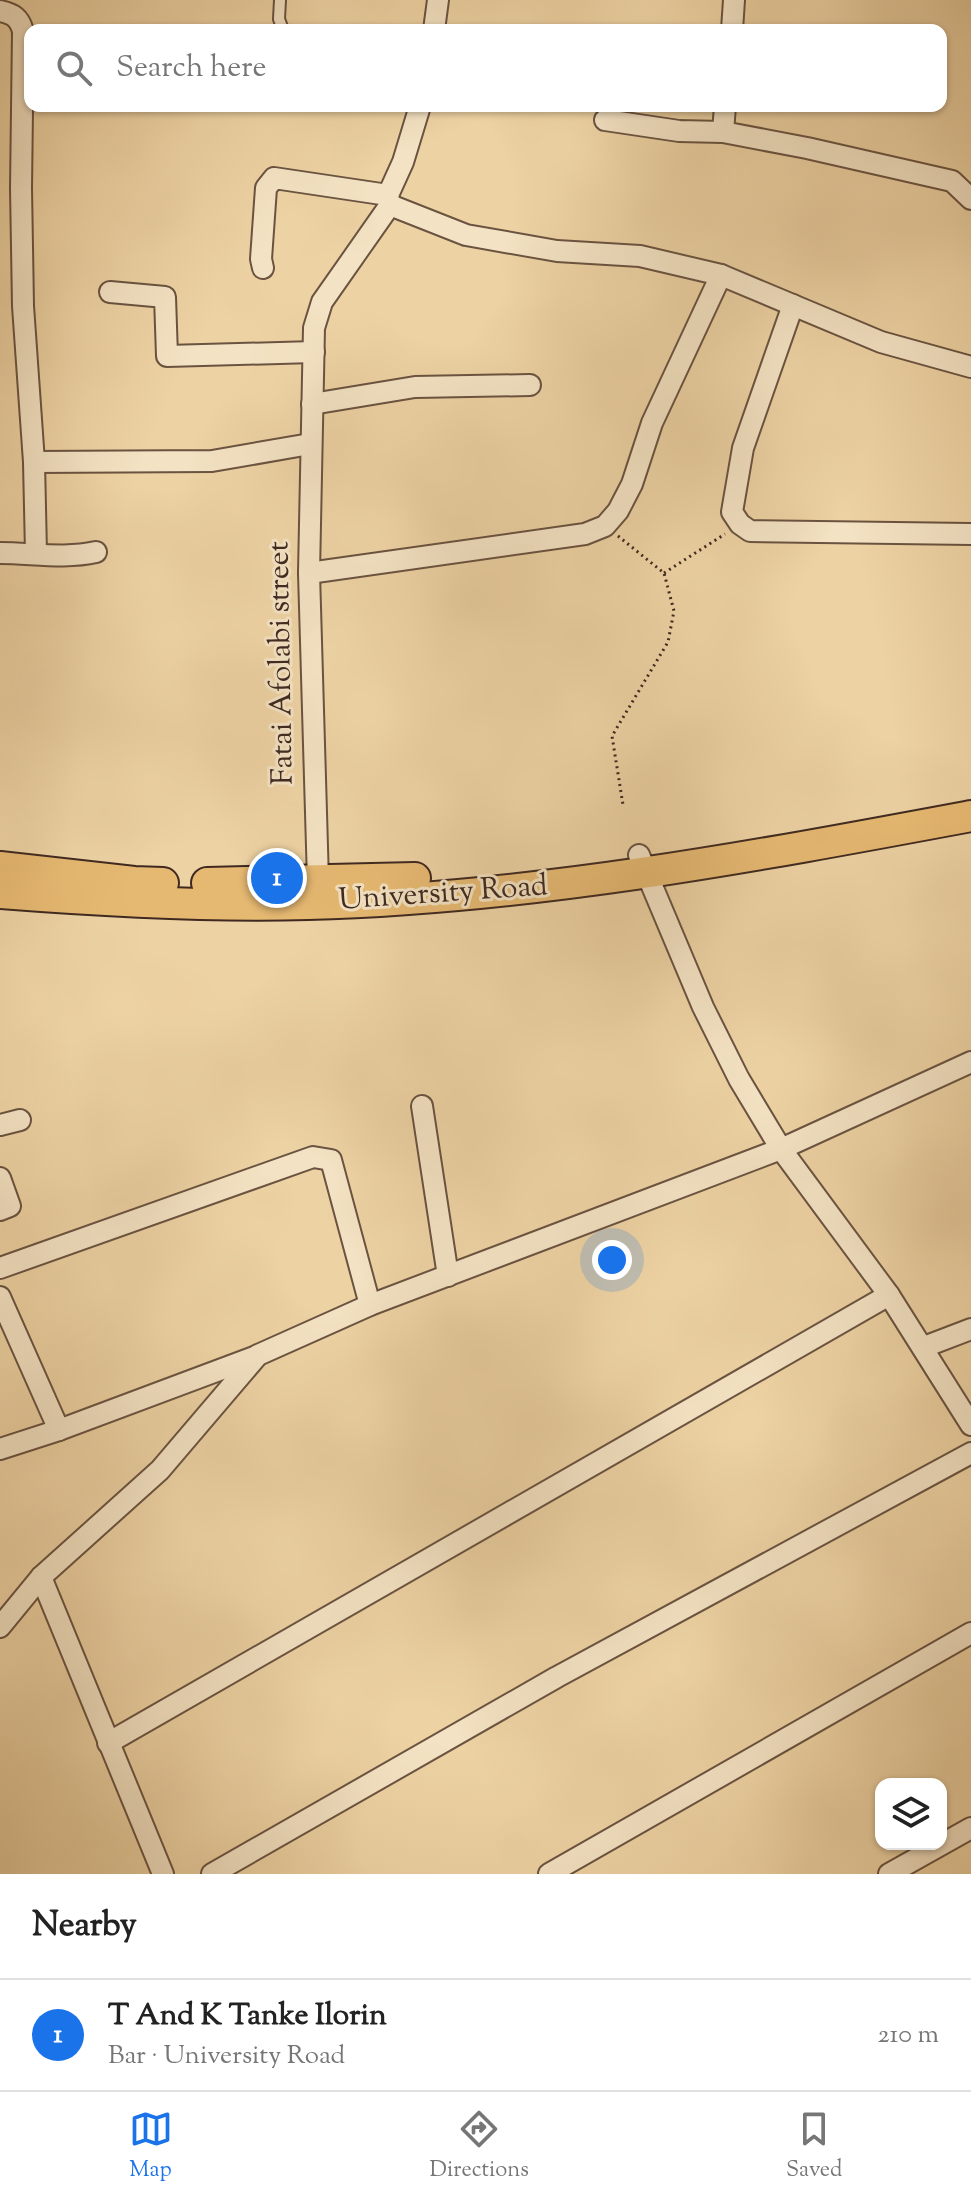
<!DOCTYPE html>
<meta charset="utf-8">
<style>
body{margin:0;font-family:"Sorts Mill Goudy",serif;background:#f2f2f2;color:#222}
.controls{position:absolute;right:24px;bottom:24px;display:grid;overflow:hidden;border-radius:16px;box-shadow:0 2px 6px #0004}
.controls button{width:72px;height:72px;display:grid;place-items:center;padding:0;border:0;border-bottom:2px solid #e0e0e0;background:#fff;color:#222;font:40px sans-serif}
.you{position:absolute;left:612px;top:1260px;width:28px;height:28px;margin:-20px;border:6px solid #fff;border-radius:50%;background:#1a73e8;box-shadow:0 0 0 12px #1a73e833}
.badge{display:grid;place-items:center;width:52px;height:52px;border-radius:50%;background:#1a73e8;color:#fff;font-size:26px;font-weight:700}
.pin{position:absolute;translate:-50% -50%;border:4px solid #fff;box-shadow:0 2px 8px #0006}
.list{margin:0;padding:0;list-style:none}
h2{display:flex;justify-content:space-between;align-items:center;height:104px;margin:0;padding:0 32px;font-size:34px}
h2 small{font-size:26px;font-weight:400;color:#767676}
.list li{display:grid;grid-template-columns:52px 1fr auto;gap:24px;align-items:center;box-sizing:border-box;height:112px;padding:0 32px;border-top:2px solid #e0e0e0}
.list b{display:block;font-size:30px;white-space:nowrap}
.list p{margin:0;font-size:26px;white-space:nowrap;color:#767676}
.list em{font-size:26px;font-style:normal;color:#767676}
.icon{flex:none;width:44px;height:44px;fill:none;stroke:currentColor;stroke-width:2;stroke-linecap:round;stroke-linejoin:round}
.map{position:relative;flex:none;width:971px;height:1874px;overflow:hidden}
.search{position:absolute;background:#fff;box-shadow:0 2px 6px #0004;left:24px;right:24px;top:24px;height:88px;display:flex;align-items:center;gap:20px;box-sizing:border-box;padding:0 28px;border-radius:16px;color:#767676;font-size:30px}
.sheet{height:216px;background:#fff}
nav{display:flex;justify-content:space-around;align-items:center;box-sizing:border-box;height:112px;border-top:2px solid #e0e0e0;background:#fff;font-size:22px;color:#767676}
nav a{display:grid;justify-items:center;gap:4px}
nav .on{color:#1a73e8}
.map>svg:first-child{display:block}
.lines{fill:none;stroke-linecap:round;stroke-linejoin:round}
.service-casing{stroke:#6a5341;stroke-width:14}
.minor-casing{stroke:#6a5341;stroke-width:24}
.primary-casing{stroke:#3f2920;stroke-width:34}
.path{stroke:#3f2920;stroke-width:3;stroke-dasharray:2 4;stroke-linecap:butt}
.service{stroke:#f3e2c3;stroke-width:10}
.minor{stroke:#f3e2c3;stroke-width:20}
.primary{stroke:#e6b972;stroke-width:30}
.labels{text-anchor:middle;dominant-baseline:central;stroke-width:6;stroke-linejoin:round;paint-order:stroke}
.street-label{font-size:30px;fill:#3f2920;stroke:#f3e2c3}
</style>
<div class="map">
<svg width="971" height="1874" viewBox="0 0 971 1874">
<rect width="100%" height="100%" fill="#edd2a3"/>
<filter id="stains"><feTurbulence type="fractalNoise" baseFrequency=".0025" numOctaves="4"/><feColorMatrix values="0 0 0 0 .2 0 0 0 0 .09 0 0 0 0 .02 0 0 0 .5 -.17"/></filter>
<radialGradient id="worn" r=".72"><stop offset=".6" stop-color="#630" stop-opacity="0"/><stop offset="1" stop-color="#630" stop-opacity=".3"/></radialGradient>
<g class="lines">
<defs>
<polyline id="service" points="280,0 279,19 283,30"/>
<g id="minor">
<path d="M0 11C13 14 19 17 23 31L21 188 23 306 34 462 36 553"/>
<polyline points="434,30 438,0"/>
<polyline points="732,30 734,0"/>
<polyline points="605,120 679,131 723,132 807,148 952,181 971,199"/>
<polyline points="723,132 725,106"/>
<polyline points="390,205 466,235 557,251 640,256 721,275 881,342 971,367"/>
<polyline points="263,268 261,259 266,188 274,178 388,195"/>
<polyline points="110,292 165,297 167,356 314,352"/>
<polyline points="793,305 743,448 732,512 740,524 750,531 971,534"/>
<polyline points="312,404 415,387 530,385"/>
<polyline points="34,462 212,461 310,444"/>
<path d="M0 553C32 553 65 559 96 552"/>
<polyline points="309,573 585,534 605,526 618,511 632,484 652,423 721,275"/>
<polyline points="639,855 703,1007 739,1079 781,1149 889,1295 971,1425"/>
<polyline points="318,881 309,573 314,328 322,302 390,205 388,195 403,162 420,106"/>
<polyline points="422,1106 448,1276"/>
<polyline points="0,1125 20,1120"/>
<polyline points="0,1178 10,1206 0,1210"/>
<polyline points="0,1268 313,1157 331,1160 370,1305"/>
<polyline points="0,1297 59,1430"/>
<polyline points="924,1347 971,1329"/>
<polyline points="0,1449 59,1430 254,1357"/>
<polyline points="41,1577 163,1874"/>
<polyline points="0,1627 41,1577 160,1470 258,1355 370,1305 781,1149 971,1062"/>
<polyline points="108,1743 889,1295"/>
<polyline points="212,1874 557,1677 971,1453"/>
<polyline points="549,1874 971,1633"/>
<polyline points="889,1874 971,1828"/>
</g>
<g id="primary">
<polyline points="0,867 134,882 163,883"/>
<polyline points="207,883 415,878"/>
<path d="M0 893C102 901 205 907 308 904 532 898 751 857 971 816"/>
</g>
</defs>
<!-- service casing -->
<use href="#service" class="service-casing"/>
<!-- minor casing -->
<use href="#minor" class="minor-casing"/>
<!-- primary casing -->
<use href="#primary" class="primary-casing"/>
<!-- path -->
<g class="path">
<polyline points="618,536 664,573 674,611 668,642 612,736 623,805"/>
<polyline points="664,573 725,534"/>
</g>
<!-- service -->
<use href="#service" class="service"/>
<!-- minor -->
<use href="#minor" class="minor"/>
<!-- primary -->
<use href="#primary" class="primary"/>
</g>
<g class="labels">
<!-- street labels -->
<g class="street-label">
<text transform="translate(282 663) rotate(-91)">Fatai Afolabi street</text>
<text transform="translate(443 894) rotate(-4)">University Road</text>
</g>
</g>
<rect width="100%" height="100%" filter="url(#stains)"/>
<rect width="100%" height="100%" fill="url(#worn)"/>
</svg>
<div class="controls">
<button><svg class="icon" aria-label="layers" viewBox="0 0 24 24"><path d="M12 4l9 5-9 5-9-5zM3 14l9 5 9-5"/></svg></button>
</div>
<div class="you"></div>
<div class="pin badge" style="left:277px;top:878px">1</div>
<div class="search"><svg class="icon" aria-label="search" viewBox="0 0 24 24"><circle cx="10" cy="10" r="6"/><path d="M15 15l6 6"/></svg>Search here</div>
</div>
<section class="sheet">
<h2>Nearby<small></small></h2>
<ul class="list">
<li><span class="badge">1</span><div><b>T And K Tanke Ilorin</b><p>Bar · University Road</p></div><em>210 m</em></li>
</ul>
</section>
<nav>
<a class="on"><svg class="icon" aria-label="map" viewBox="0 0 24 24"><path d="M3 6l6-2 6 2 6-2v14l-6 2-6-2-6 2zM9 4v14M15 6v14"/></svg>Map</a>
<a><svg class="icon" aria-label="directions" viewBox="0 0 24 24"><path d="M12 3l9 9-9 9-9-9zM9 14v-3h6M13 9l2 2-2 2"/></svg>Directions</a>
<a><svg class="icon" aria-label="saved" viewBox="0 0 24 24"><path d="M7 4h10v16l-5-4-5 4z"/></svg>Saved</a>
</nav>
